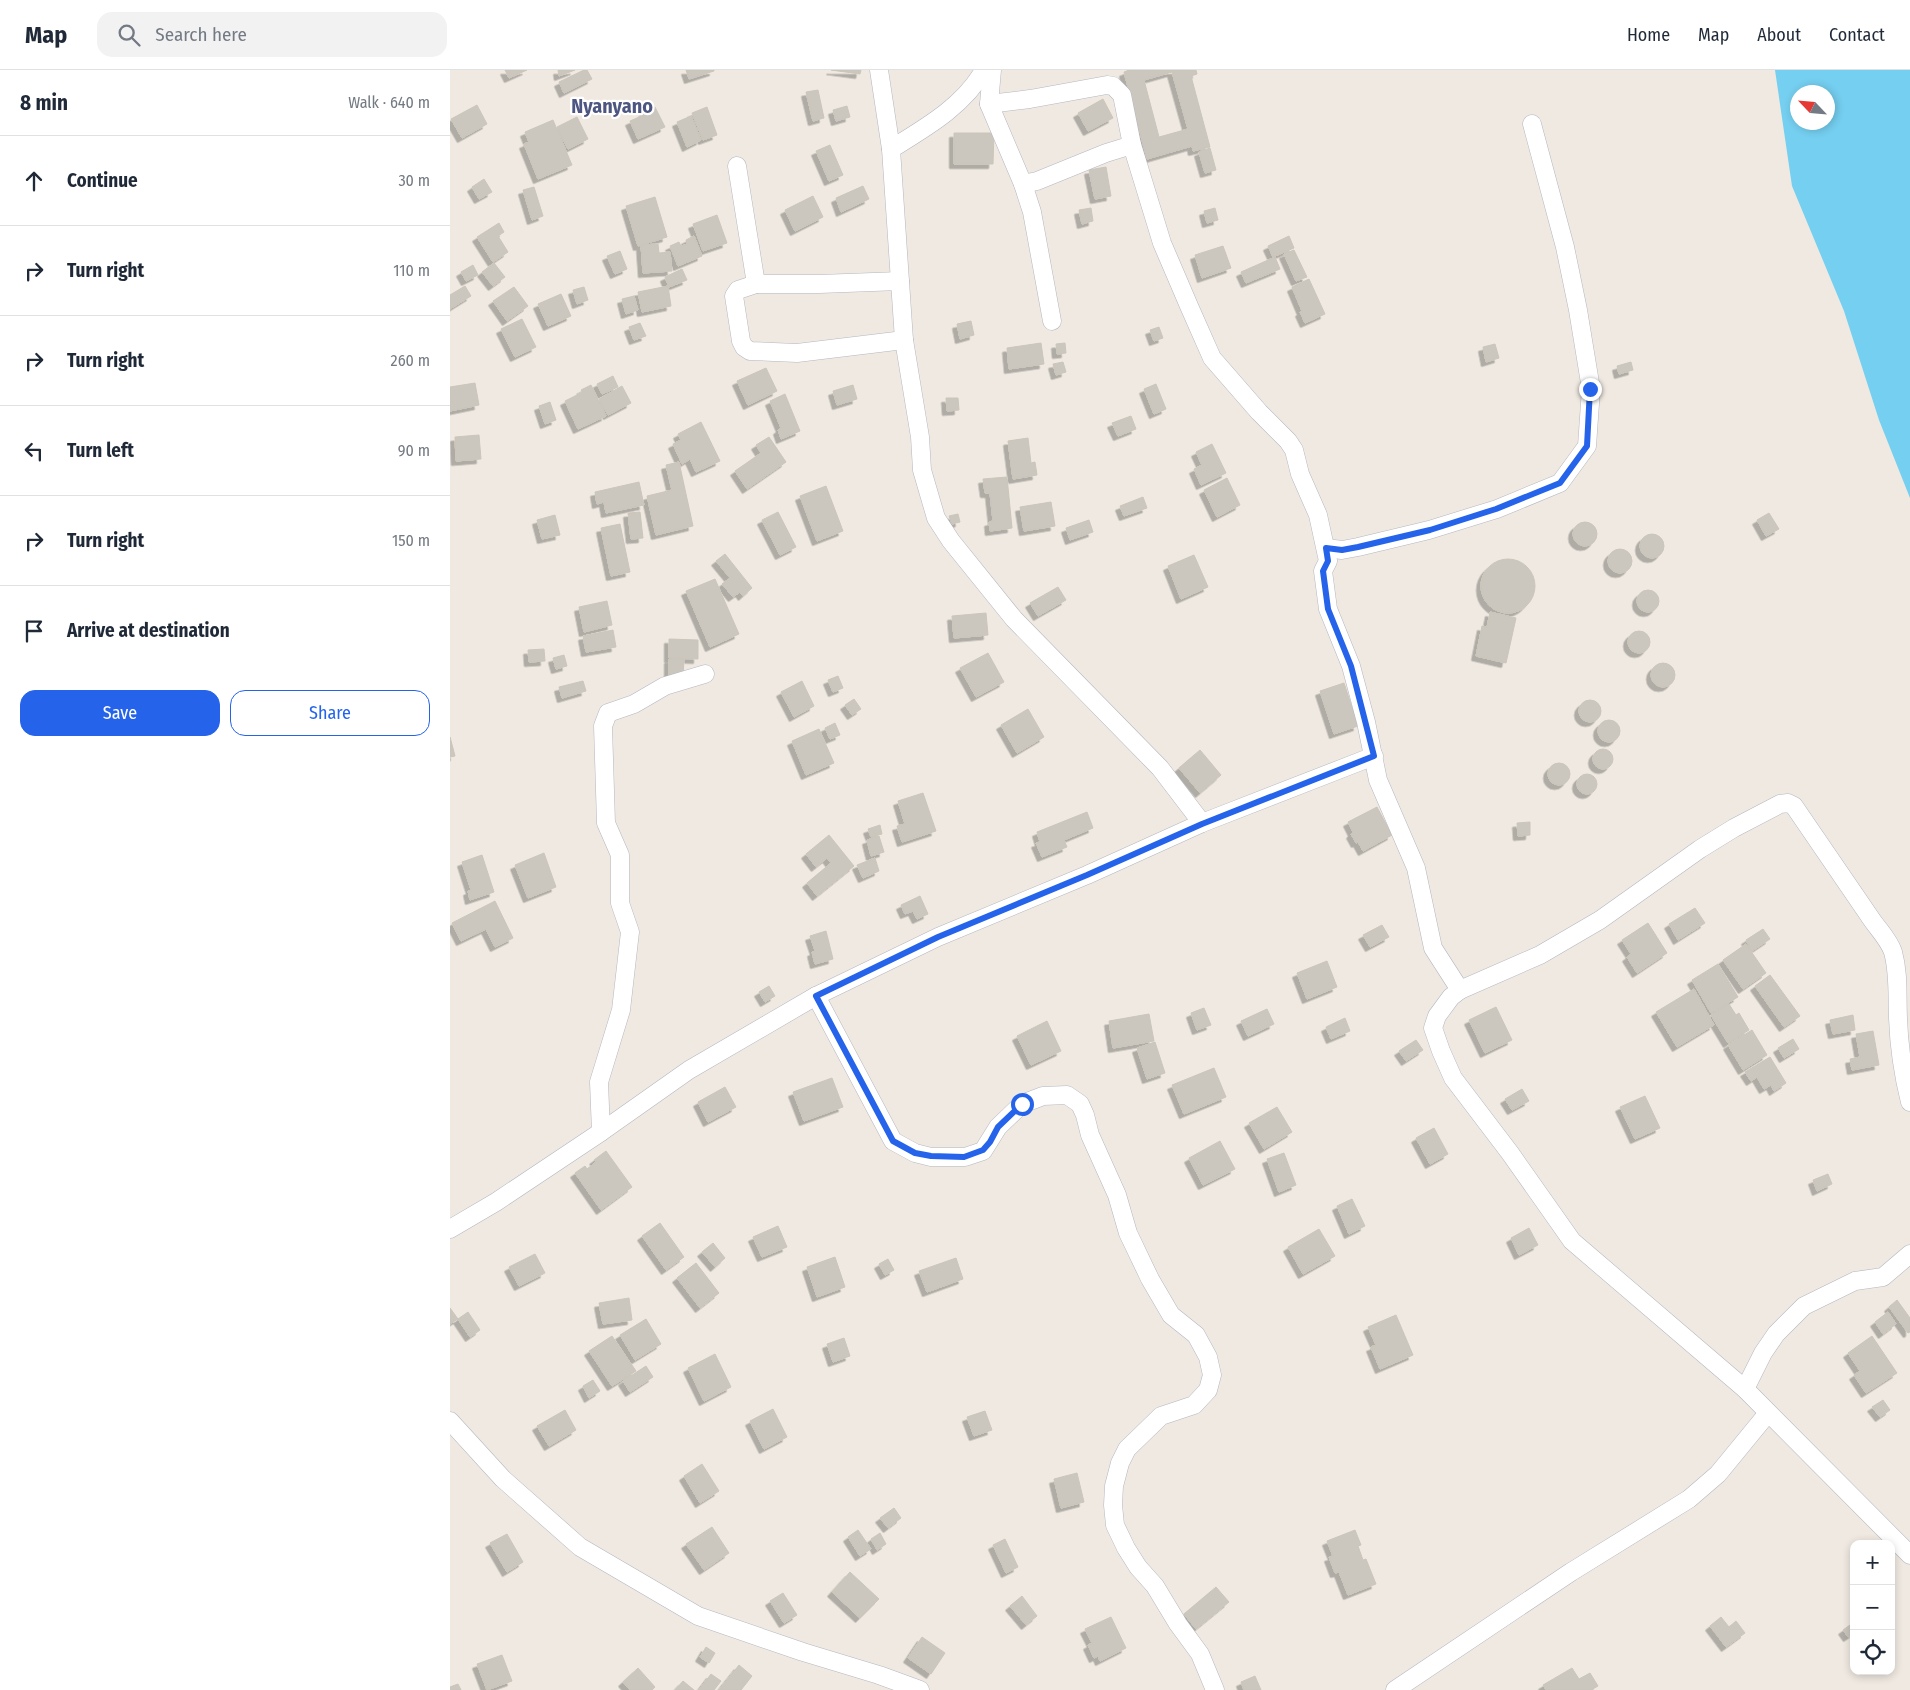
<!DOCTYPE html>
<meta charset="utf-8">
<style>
body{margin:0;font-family:"Fira Sans Condensed",sans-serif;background:#f2f2f3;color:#1f2937}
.controls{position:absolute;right:15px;bottom:15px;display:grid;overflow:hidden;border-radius:10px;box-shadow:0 2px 8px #0003}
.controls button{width:45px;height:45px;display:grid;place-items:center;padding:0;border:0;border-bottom:1px solid #e0e1e3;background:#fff;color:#1f2937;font:25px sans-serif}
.compass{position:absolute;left:1340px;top:15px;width:45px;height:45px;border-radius:50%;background:#fff;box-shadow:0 2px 8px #0003;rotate:296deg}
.stop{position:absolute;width:15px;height:15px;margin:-11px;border:4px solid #2563eb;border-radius:50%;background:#fff}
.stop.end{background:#2563eb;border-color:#fff;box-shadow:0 1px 5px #0008}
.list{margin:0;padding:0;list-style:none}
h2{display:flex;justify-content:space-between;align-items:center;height:65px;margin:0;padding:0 20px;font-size:21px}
h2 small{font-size:16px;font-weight:400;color:#747a83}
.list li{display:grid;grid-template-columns:32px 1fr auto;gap:15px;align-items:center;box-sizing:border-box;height:90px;padding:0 20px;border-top:1px solid #e0e1e3}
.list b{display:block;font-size:19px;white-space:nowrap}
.list em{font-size:16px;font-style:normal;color:#747a83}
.actions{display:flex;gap:10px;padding:15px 20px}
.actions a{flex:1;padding:11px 0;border:1px solid #2563eb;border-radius:15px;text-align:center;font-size:18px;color:#2563eb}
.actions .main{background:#2563eb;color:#fff}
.icon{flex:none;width:28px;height:28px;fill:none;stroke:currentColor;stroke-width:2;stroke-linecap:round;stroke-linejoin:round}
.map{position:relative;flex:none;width:1460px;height:1620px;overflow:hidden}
header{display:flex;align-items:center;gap:30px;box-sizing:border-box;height:70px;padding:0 25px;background:#fff;border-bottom:1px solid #e0e1e3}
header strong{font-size:24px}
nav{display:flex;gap:28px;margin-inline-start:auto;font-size:18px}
.search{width:350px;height:45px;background:#f2f2f3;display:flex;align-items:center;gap:12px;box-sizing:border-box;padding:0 18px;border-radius:15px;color:#747a83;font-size:19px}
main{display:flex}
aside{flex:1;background:#fff}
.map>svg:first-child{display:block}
.water{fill:#75cff0;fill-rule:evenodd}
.building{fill:#cbc7bf;stroke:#cbc5ba;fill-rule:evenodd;filter:url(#shadow)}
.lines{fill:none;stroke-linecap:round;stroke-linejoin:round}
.minor-casing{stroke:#b4b7c1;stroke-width:19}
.minor{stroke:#fff;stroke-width:18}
.route{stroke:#2563eb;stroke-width:6}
.labels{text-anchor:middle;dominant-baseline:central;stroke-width:4.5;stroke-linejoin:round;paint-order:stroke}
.quarter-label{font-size:20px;font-weight:bold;fill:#4d5680;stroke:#fff}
</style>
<header>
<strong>Map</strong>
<div class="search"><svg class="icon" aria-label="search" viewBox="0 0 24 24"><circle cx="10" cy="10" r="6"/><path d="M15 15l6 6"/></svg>Search here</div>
<nav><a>Home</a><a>Map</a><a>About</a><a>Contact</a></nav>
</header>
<main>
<aside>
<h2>8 min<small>Walk · 640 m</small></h2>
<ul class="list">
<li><svg class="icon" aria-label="ahead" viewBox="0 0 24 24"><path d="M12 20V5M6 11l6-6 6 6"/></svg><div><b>Continue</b></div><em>30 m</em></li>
<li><svg class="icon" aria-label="right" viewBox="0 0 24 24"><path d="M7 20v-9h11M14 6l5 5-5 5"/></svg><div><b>Turn right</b></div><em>110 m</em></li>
<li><svg class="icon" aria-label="right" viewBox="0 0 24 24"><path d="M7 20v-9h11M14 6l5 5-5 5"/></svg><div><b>Turn right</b></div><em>260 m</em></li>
<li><svg class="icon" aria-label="left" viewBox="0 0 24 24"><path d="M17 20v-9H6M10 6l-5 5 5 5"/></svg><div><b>Turn left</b></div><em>90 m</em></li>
<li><svg class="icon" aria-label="right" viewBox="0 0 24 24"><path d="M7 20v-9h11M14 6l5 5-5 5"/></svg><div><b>Turn right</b></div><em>150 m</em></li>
<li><svg class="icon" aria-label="arrive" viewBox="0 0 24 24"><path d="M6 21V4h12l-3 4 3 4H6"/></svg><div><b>Arrive at destination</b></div></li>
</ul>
<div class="actions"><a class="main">Save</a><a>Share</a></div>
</aside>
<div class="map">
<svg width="1460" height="1620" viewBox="0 0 1460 1620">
<defs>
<filter id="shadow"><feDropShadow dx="-4.5" dy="4.5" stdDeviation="0" flood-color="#0004"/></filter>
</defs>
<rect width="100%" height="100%" fill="#efe9e1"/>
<!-- water -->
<path class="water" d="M1325 0H1460V428L1429 350 1394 241 1342 116ZM1348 22H1378V52H1348Z"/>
<!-- building -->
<g class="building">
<polygon points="55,0 77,0 59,8"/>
<polygon points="108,0 125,0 109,6"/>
<polygon points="134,0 137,0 142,9 114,23 109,12"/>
<polygon points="236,0 264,0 264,1 239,9"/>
<polygon points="381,0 411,0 410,4"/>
<path d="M679 0H746L747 4 741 6 760 77 743 81 742 76 697 89 674 2ZM722 2 738 59 709 67 694 10Z"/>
<polygon points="368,20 374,48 363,51 356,22"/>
<polygon points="653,29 663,48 638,61 628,43"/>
<polygon points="27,35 37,54 12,68 1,49"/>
<polygon points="397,36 400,47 386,51 383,40"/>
<polygon points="205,37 215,57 188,69 180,51 194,45 193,42"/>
<polygon points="257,37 267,65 253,70 242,43"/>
<polygon points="241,46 251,70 237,77 227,52"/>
<polygon points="127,47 138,69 118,79 107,57"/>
<polygon points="103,50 122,95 88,109 74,74 79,72 75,62"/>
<polygon points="504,63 544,63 543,94 504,94"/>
<polygon points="380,75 393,105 379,111 366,81"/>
<polygon points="760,78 766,100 755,103 749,82"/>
<polygon points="656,97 661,126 645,129 639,100"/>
<polygon points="34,109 42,122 29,129 22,117"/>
<polygon points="413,116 419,129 391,142 386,128"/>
<polygon points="84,117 93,146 82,150 73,120"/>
<polygon points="363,126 373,147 345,161 335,140"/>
<polygon points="205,127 217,167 188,176 176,136"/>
<polygon points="641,138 643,151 632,154 629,140"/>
<polygon points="765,138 768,150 757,153 754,141"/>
<polygon points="267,145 277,173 253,181 243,154"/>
<polygon points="49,153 54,162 48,166 58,182 43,192 27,167"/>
<polygon points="244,166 252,186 228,196 220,176 229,172 231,176 237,174 236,170"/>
<polygon points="839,166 844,178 823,187 818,176"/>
<polygon points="208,174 209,183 220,182 222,201 193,203 191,175"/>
<polygon points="773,176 781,198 752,208 745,185"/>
<polygon points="844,180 857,207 846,211 834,184"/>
<polygon points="170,181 177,199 165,204 157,186"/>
<polygon points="825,187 830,199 796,213 791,202"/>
<polygon points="44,193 55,207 43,216 32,202"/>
<polygon points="23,195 28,205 16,211 11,202"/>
<polygon points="232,199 237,210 219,217 215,207"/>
<polygon points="859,209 875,244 855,253 850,242 852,241 842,217"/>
<polygon points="15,216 21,226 0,239 0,225"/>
<polygon points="218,216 221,236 192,242 188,222"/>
<polygon points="64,217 78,236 57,251 43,231"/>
<polygon points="134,217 138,230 127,234 123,220"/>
<polygon points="111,224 121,246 98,256 88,234"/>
<polygon points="184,226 188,240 176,244 172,229"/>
<polygon points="72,249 86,277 65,287 51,259"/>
<polygon points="521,251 524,265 510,269 507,254"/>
<polygon points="190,253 196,266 184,270 179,257"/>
<polygon points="709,257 713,268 704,271 700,260"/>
<polygon points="591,273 594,294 559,299 557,278"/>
<polygon points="615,273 616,283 607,284 606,274"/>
<polygon points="1045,274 1049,288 1036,292 1033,277"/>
<polygon points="613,292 616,302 606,305 603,294"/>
<polygon points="1181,292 1183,300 1169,304 1167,296"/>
<polygon points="316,298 327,321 298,335 287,311"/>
<polygon points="163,306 168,317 152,324 147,314"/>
<polygon points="25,313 29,335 0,341 0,317"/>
<polygon points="706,314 716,339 704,344 694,319"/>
<polygon points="141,315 156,346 128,359 115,331 133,322 131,320"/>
<polygon points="403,315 407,329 387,335 383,321"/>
<polygon points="172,316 181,333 158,345 149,329"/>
<polygon points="335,324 350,361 331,369 328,360 331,358 320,331"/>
<polygon points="496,328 508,328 509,340 497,341"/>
<polygon points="100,332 106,350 95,354 89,336"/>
<polygon points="681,346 686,359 668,366 662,353"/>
<polygon points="251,352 270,391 246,402 240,389 232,394 223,374 231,370 228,364"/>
<polygon points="29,365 31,389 6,391 5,367"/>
<polygon points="319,367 336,392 297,419 285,401 311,383 306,375"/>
<polygon points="578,368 581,393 585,392 587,405 563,409 558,371"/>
<polygon points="762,374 776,403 751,415 744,399 752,395 746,382"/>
<polygon points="229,392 243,456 206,465 197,426 222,420 216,395"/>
<polygon points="557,407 562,458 540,461 539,452 543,451 540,423 535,423 533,409"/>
<polygon points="777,408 790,435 767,447 754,420"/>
<polygon points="189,412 194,435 156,443 154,432 147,434 145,422"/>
<polygon points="376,416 393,461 367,471 350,426"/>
<polygon points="693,427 697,438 674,446 670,436"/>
<polygon points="601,432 605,456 574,461 570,437"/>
<polygon points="190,442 193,468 181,469 178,443"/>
<polygon points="328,442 346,477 330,485 312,450"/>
<polygon points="1319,443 1329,459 1316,466 1307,450"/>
<polygon points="508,444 510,452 502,454 499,446"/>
<polygon points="105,445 110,465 92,469 87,450"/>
<polygon points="639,450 643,462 620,470 616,458"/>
<circle cx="1135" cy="464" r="12"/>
<polygon points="170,454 180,502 161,506 151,458"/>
<circle cx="1202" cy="476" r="12"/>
<circle cx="1170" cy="491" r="12"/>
<polygon points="275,484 302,518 293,526 290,522 283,527 272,514 280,508 266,491"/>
<polygon points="744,485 758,517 731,529 718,496"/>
<circle cx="1058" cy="516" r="27"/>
<polygon points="265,509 289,564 260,577 236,521"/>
<polygon points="608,517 616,530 588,546 580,533"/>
<circle cx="1198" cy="531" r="11"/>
<polygon points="157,531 162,555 134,562 129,537"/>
<polygon points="1040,542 1066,548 1056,593 1026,586 1032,556 1037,557"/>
<polygon points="536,543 538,565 504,568 502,546"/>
<polygon points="163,560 166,577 136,582 133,566"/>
<circle cx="1189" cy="572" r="11"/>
<polygon points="219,569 248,570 248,589 219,588"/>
<polygon points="94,579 95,591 79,592 78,580"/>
<polygon points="538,583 554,612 526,627 510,598"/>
<polygon points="114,585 117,596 106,599 103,588"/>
<polygon points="219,589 234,589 233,607 219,606"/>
<circle cx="1213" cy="605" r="12"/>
<polygon points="388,606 393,618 383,622 378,610"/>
<polygon points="133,611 136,621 112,628 109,617"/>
<polygon points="352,611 364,636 344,647 331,622"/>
<polygon points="894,613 908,656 884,664 870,621"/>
<polygon points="404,629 411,639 402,645 395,635"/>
<circle cx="1140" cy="641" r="11"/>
<polygon points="578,639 594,667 567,683 551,655"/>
<circle cx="1159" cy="661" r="11"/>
<polygon points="385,653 390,665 380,669 375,658"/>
<polygon points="369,659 384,693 356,705 342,671"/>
<polygon points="0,667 5,686 0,687"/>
<circle cx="1153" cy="689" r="10"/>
<polygon points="750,680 771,705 750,723 729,698"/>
<circle cx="1109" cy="704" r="11"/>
<circle cx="1137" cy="714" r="10"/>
<polygon points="473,723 486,761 452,772 447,756 455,754 448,731"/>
<polygon points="927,737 942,765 913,781 908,772 906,773 901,764 903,762 898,752"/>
<polygon points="637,742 643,758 614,770 617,777 592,787 586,773 590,772 587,762"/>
<polygon points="1080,752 1080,765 1068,766 1067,753"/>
<polygon points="430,755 432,764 421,767 418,759"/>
<polygon points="379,765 404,796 367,826 357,813 381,793 377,788 366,797 356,784"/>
<polygon points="429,766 434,782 421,786 417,770"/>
<polygon points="94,783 106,817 78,828 65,795"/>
<polygon points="32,785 44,822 20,830 18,821 21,820 12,792"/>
<polygon points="425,788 429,801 413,808 407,795"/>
<polygon points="470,826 478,844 467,849 463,841 455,844 451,835"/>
<polygon points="45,831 63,868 45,877 36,859 11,871 2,853"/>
<polygon points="1245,838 1255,853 1228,870 1219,854"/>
<polygon points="1198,853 1217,883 1187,903 1177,887 1181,884 1172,870"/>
<polygon points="932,855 939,867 920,877 913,865"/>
<polygon points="1313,859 1320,869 1302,881 1296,870"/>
<polygon points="376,861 383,889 365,894 362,882 365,881 360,866"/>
<polygon points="1296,874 1316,903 1293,919 1273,890"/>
<polygon points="877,891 887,917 857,929 847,903"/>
<polygon points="1268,894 1288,927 1261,943 1242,910"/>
<polygon points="1320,905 1350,946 1334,957 1305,916"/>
<polygon points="319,916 325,926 315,932 309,922"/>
<polygon points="1244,919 1264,955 1227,977 1206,942"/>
<polygon points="1279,934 1286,945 1289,943 1299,960 1278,973 1261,945"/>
<polygon points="1046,937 1062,970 1035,983 1019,950"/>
<polygon points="754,938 761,955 747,960 741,943"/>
<polygon points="817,939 824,954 798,966 791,951"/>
<polygon points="699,944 704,971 663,978 659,951"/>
<polygon points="1403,945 1405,960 1383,964 1380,950"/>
<polygon points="895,948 900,961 881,969 876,957"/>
<polygon points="597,951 611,981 581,995 567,966"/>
<polygon points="1302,960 1317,985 1293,1000 1278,975"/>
<polygon points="1423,961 1429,995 1402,1000 1400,989 1410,987 1406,964"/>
<polygon points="1343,969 1349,979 1334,988 1328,978"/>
<polygon points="966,970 973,980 956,991 949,981"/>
<polygon points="705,972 715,1003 697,1009 687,978"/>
<polygon points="1320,987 1336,1013 1324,1021 1321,1015 1314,1019 1307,1007 1301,1011 1295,1002"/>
<polygon points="764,998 776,1027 734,1044 722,1015"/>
<polygon points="382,1008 393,1037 354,1051 343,1022"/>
<polygon points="275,1017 286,1037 258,1052 248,1032"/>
<polygon points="1072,1019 1079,1031 1062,1040 1055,1029"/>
<polygon points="1195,1026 1210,1058 1185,1069 1170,1037"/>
<polygon points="827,1037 842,1062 814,1079 799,1053"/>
<polygon points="984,1058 998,1084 980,1094 966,1068"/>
<polygon points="770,1071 785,1099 753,1115 739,1088"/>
<polygon points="156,1081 182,1117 151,1140 125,1103 135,1096 137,1099 146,1092 144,1090"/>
<polygon points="834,1083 846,1115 829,1122 817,1089"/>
<polygon points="1378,1104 1382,1114 1367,1121 1363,1110"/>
<polygon points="902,1129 915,1156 899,1164 887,1136"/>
<polygon points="210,1153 234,1187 216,1200 192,1166"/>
<polygon points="328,1156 337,1177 312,1187 303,1167"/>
<polygon points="1079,1158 1088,1175 1069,1185 1061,1168"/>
<polygon points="869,1159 885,1186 853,1204 838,1177"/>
<polygon points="263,1173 275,1188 265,1197 252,1182"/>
<polygon points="85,1184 95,1203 69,1216 59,1197"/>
<polygon points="385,1187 395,1217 367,1227 357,1197"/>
<polygon points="506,1188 513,1209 477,1222 469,1201"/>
<polygon points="438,1189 444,1200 435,1205 429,1194"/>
<polygon points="246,1193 269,1223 250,1238 227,1208"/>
<polygon points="179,1228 182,1250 153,1254 149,1233"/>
<polygon points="1447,1230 1460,1248 1460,1262 1458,1263 1439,1237"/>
<polygon points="0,1238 8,1249 0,1254"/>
<polygon points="18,1242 30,1260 20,1267 8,1249"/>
<polygon points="1438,1242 1446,1254 1433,1264 1425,1252"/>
<polygon points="946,1245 963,1285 930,1299 921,1277 926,1275 918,1257"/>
<polygon points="196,1249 211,1274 185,1290 170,1265"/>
<polygon points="162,1266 186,1301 162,1316 139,1281"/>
<polygon points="1422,1266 1447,1303 1416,1323 1404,1305 1410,1301 1398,1283"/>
<polygon points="394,1268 400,1286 383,1292 377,1274"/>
<polygon points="265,1284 281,1317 254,1331 238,1298"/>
<polygon points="196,1296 203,1307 180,1322 173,1311"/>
<polygon points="143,1310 150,1321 139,1328 133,1316"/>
<polygon points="1433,1330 1440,1340 1430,1347 1422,1337"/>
<polygon points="323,1339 337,1367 314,1379 300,1351"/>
<polygon points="115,1340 126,1360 99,1376 87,1356"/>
<polygon points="535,1341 542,1360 524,1366 517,1347"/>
<polygon points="252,1394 269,1421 250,1433 234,1406"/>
<polygon points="627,1403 634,1432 611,1438 604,1409"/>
<polygon points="444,1438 451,1448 438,1458 430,1448"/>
<polygon points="262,1457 279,1483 254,1500 236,1474"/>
<polygon points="408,1460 421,1479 410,1486 398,1467"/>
<polygon points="905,1460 911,1475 908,1476 913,1490 916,1489 926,1514 898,1525 889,1502 885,1503 879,1487 883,1486 877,1471"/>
<polygon points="430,1463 436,1474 427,1480 421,1469"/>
<polygon points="57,1464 73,1492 57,1502 40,1473"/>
<polygon points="555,1469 568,1497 556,1503 543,1475"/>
<polygon points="400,1502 429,1529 410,1548 382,1522"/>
<polygon points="766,1517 779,1532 746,1559 734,1544"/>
<polygon points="333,1523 347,1545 334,1553 320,1531"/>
<polygon points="572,1526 587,1546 576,1555 560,1536"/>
<polygon points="661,1547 676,1578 650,1591 648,1586 644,1588 638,1575 642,1573 635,1559"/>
<polygon points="1271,1547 1279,1557 1286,1551 1295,1563 1276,1577 1260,1556"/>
<polygon points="1400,1555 1404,1563 1398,1567 1393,1560"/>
<polygon points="472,1567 495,1583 481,1604 458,1588"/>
<polygon points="256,1577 265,1583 259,1593 250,1587"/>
<polygon points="52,1585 62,1611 37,1620 27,1594"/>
<polygon points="289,1595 302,1606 291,1620 269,1620"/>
<polygon points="188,1598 205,1617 202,1620 180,1620 173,1612"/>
<polygon points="1122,1598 1129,1609 1140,1603 1148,1616 1141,1620 1096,1620 1093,1615"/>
<polygon points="261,1604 271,1611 264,1620 249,1620"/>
<polygon points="805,1606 811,1620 794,1620 791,1612"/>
<polygon points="233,1611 244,1620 225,1620"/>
<polygon points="8,1614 11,1620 0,1620 0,1617"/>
</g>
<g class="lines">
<defs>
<g id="minor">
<polyline points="429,0 441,79"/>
<path d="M534 0C514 36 475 58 441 79L454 270 470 367 472 400 486 448 501 471 564 549 710 698 752 753"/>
<polyline points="542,0 539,34 573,114 582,142 602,251"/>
<polyline points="539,34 580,29 657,15 663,16 672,25 682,75 712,173 739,236 762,288 809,342 838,371 844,380 850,404 868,445 878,491 873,501 878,539 901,596 916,652 928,710 966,798 983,878 1010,920 1001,927 987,946 983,958 991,981 1003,1008 1060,1083 1122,1171 1295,1319 1460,1485"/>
<polyline points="287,96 306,214"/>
<polyline points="573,114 587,111 656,83 682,75"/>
<polyline points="450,211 369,214 306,214 288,220 284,226 291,271 294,277 300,281 347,283 454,270"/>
<polyline points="876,478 892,480 908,477 979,460 1047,439 1110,413 1137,376 1141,319 1128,240 1115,177 1082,54"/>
<path d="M1010 920 1090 885 1150 850 1250 779 1284 758 1330 734 1338 733 1344 736 1422 850C1429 860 1439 870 1443 882 1449 904 1447 926 1448 948 1449 977 1453 1004 1460 1032"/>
<polyline points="366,926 443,1071 465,1083 481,1087 515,1087 533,1081 548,1057 572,1034 593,1026 617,1025 630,1034 635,1045 640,1065 667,1125 678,1163 700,1209 721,1245 746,1265 758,1287 762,1305 758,1320 744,1335 711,1346 677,1379 670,1393 664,1416 663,1435 665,1455 676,1478 688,1497 705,1516 728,1554 750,1584 765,1620"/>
<polyline points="151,1062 149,1012 171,940 180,862 170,833 170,785 156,753 153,656 158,643 184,634 215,616 255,604"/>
<polyline points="0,1159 46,1132 151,1062 239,1000 366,926 488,867 637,805 752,753 924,686"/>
<polyline points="1295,1319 1313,1283 1326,1264 1354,1236 1405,1211 1433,1207 1460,1184"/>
<polyline points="0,1351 53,1409 130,1477 248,1546 353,1582 429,1605 470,1620"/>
<polyline points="945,1620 1121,1502 1239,1429 1268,1404 1318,1343"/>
</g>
</defs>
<!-- minor casing -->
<use href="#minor" class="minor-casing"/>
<!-- minor -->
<use href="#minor" class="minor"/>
</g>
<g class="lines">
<!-- route -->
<polyline class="route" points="572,1034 548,1057 540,1072 533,1080 514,1087 481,1086 465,1083 443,1071 366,926 488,867 637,805 752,754 924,686 901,596 878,539 873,501 878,491 876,478 892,480 908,477 980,460 1046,439 1110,413 1137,376 1140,319"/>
</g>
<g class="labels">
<!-- quarter labels -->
<g class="quarter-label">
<text x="162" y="36">Nyanyano</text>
</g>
</g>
</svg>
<div class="controls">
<button>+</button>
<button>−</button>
<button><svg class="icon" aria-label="locate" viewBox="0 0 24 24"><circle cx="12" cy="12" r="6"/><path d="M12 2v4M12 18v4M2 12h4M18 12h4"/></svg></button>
</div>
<svg class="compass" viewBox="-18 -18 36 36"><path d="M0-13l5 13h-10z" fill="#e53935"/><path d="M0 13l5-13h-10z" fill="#747a83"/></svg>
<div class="stop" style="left:572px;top:1034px"></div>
<div class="stop end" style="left:1140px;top:319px"></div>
</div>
</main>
